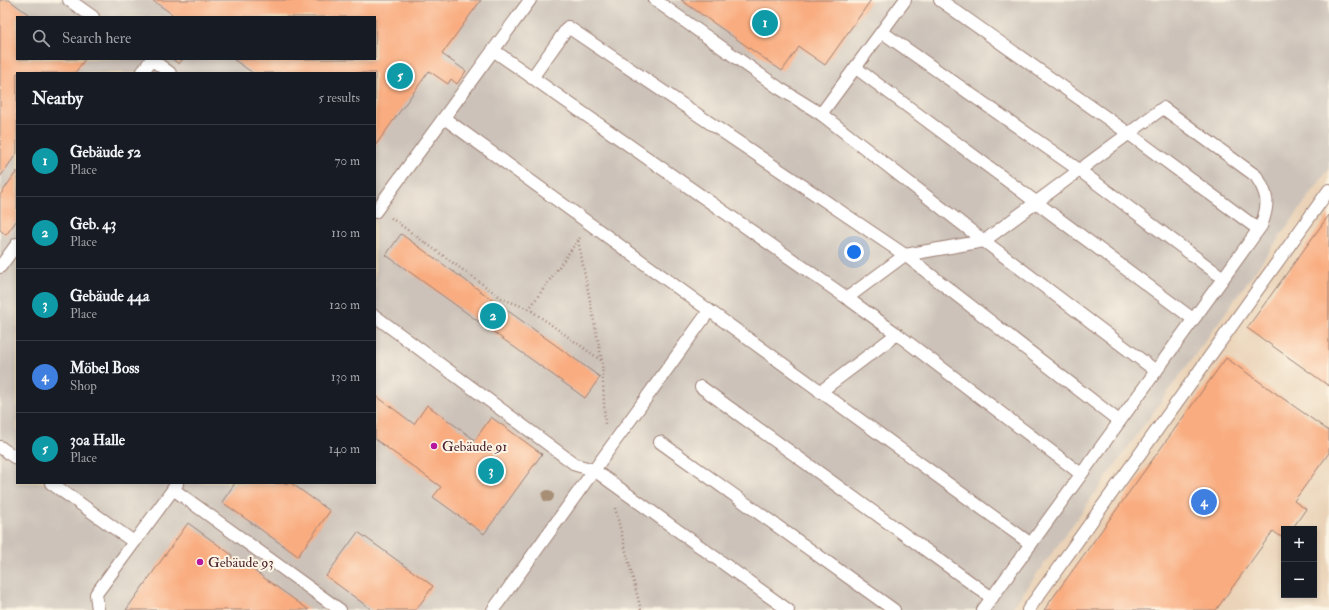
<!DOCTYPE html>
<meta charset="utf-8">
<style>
body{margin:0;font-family:"IM FELL Double Pica",serif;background:#20242c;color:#f1f3f6}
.controls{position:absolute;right:12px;bottom:12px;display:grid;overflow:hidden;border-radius:0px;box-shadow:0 2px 6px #0003}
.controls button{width:36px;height:36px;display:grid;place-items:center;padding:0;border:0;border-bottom:1px solid #363941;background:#171b24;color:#f1f3f6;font:20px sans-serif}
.you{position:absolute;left:854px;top:252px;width:14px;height:14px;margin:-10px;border:3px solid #fff;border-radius:50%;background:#1a73e8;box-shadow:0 0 0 6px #1a73e833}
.badge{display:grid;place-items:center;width:26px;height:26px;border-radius:50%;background:#d93025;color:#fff;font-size:13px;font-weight:700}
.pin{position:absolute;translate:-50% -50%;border:2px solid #fff;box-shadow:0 1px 4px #0006}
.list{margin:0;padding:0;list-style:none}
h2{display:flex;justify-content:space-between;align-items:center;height:52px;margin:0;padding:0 16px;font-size:17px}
h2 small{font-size:13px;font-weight:400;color:#9ea1a6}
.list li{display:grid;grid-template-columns:26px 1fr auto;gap:12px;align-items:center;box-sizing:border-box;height:72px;padding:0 16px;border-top:1px solid #363941}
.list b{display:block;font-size:15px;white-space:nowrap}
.list p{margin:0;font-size:13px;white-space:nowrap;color:#9ea1a6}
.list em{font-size:13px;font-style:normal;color:#9ea1a6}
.icon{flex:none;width:22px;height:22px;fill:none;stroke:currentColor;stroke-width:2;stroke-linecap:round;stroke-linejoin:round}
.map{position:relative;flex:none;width:1329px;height:610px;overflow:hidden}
.search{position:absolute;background:#171b24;box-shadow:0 2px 6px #0003;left:16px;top:16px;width:360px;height:44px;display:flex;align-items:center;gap:10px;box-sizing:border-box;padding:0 14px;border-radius:0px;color:#9ea1a6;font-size:15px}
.panel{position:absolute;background:#171b24;box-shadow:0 2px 6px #0003;left:16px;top:72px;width:360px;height:412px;border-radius:0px}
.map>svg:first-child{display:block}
.built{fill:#ead3b8;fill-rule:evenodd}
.industrial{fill:#ccc2b9;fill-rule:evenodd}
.building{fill:#f9ac7f}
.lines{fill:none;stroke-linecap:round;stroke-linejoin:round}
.lane-casing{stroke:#9c7e72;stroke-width:14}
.path{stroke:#9c7e72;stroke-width:2.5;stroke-dasharray:1 3;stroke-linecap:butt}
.lane{stroke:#fff;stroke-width:12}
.tree{fill:#a68f75}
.poi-dot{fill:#b5179e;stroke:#fcf5e5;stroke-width:1.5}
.labels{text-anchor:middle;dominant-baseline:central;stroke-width:4;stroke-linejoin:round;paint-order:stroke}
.poi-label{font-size:14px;fill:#4a1f2b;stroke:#fcf5e5;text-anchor:start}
</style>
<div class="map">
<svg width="1329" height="610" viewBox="0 0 1329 610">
<rect width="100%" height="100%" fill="#fcf5e5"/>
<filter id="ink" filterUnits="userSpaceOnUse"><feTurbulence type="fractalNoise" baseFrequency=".025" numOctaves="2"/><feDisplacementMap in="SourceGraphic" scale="8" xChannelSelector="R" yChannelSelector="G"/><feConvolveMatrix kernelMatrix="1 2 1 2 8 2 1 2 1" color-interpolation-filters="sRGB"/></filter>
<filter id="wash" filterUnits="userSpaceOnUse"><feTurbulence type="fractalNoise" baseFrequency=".012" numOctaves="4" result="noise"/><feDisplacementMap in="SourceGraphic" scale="16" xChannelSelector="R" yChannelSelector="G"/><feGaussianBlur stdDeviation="0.9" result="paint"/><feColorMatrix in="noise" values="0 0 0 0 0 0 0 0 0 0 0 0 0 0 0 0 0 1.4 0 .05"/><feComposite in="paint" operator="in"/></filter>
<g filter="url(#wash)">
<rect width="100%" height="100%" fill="#efddba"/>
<!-- built -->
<path class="built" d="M1329 169V610H1011L1313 192ZM1284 529H1314V595H1284Z"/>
<!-- industrial -->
<path class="industrial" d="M0 0H1329V169L1011 610H0ZM17 17H375V59H17ZM17 73H375V483H17Z"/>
<g id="blocks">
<!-- building -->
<g class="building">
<polygon points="0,0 9,0 32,17 17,17 17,59 85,59 75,73 17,73 17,153 0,177"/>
<polygon points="152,0 481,0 442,54 466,71 457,84 451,79 448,84 429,71 375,146 375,73 253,73 233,59 375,59 375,17 170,17 172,14"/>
<polygon points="681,0 871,0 825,65 799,47 782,71"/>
<polygon points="172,59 183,59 179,64"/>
<polygon points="17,171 17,220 6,235 0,230 0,195"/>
<polygon points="1329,215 1329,386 1247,328"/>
<polygon points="401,234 600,377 585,398 386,255"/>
<polygon points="1226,358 1329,431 1329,453 1294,501 1306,509 1292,529 1284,529 1284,539 1273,531 1216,610 1044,610"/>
<polygon points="375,395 414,424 427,405 475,440 491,417 542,454 484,534 433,497 441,487 375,439"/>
<polygon points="235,483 291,483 330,511 298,556 222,502"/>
<polygon points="188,523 232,555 231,557 248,569 249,567 309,610 126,610"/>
<polygon points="358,532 433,586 416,610 372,610 326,576"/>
</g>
</g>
</g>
<g filter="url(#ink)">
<use href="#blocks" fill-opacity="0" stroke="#9c7e72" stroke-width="1"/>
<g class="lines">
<defs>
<g id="lane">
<polyline points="69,0 93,17"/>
<polyline points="655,0 779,88 821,114 984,241 1156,371"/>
<polyline points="940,0 1128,133 1258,229"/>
<polyline points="882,32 1079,170 1223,278"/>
<path d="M493 50 847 298 905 255 984 241 1163 108 1256 176C1269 195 1269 205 1261 226L983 610"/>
<polyline points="151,59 170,73"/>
<polyline points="856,68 1193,319"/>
<polyline points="142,73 151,60"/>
<polyline points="532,78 568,27 905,255 1119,421"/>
<polyline points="821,114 905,0"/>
<polyline points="444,118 1031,544"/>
<polyline points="375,212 530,0"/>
<polyline points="0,267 17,244"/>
<polyline points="847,298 897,334"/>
<polyline points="375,316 576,465 594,470 788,610"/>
<polyline points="701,387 992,598"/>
<polyline points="820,392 897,334 1081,474"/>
<polyline points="660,442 894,610"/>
<polyline points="0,447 17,459"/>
<polyline points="51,483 134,542"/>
<polyline points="173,489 340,610"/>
<polyline points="98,610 96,594 177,484"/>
<polyline points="493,610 709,311"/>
<polyline points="1028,610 1329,190"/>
</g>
</defs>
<!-- lane casing -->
<use href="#lane" class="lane-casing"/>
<!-- path -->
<g class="path">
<polyline points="391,218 503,299 529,309"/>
<polyline points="580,238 578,240 602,361 605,424"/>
<polyline points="578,240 529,309 602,361"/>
<polyline points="615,508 641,610"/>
</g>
<!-- lane -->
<use href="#lane" class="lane"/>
</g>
<!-- trees -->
<circle class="tree" cx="548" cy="496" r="6"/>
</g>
<!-- markers -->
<g class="poi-dot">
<circle cx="434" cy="446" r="4"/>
<circle cx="200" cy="562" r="4"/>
</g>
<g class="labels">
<!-- poi labels -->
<g class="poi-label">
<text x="442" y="446">Gebäude 91</text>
<text x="208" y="562">Gebäude 93</text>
</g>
</g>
</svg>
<div class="controls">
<button>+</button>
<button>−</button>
</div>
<div class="you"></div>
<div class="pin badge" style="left:765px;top:23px;background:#0f9aa8">1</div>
<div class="pin badge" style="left:493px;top:316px;background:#0f9aa8">2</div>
<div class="pin badge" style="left:491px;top:471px;background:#0f9aa8">3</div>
<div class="pin badge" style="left:1204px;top:502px;background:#3f7fe0">4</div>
<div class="pin badge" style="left:400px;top:76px;background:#0f9aa8">5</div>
<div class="search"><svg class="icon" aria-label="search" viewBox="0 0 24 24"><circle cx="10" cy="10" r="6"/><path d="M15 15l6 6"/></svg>Search here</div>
<section class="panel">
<h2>Nearby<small>5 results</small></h2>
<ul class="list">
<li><span class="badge" style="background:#0f9aa8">1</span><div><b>Gebäude 52</b><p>Place</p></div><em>70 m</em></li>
<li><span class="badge" style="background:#0f9aa8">2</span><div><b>Geb. 43</b><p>Place</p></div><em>110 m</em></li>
<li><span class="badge" style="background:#0f9aa8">3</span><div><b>Gebäude 44a</b><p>Place</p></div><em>120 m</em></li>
<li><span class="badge" style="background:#3f7fe0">4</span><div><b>Möbel Boss</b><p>Shop</p></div><em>130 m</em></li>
<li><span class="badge" style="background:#0f9aa8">5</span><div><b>30a Halle</b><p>Place</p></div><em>140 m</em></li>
</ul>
</section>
</div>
